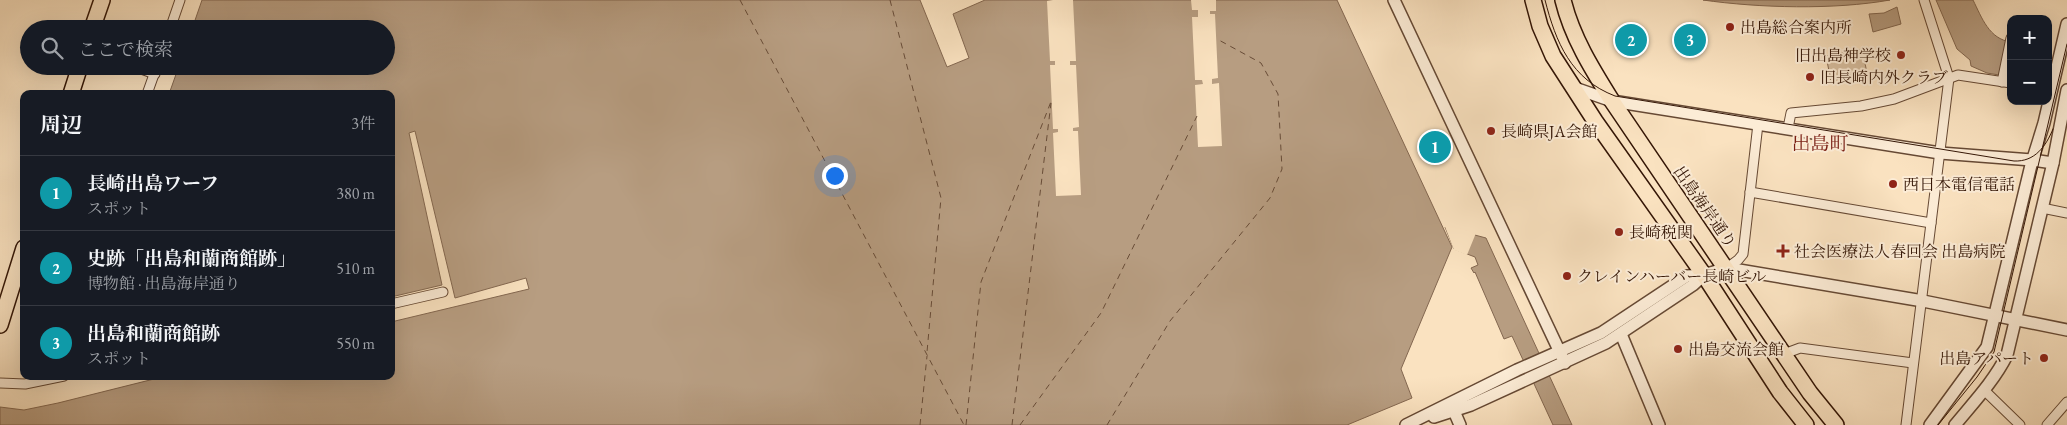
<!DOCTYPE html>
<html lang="ja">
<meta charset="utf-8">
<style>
body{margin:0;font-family:"EB Garamond","Noto Serif JP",serif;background:#242831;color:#f1f3f6}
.controls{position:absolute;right:15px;top:15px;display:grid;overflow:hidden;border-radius:10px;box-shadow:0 5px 20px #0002}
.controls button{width:45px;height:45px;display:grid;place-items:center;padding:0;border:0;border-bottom:1px solid #363941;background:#171b24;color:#f1f3f6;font:25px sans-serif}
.you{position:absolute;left:834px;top:175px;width:18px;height:18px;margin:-12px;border:4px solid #fff;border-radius:50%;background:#1a73e8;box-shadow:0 0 0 8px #1a73e833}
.badge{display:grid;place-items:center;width:32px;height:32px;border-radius:50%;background:#c59692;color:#fff;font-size:16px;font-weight:700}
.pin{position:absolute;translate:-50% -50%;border:2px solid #fff;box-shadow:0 1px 5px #0006}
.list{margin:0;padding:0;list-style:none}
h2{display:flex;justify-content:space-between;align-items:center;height:65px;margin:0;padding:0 20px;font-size:21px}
h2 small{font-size:16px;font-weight:400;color:#9ea1a6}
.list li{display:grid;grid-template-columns:32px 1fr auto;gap:15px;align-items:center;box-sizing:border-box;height:75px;padding:0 20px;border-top:1px solid #363941}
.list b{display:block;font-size:19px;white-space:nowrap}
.list p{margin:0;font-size:16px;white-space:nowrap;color:#9ea1a6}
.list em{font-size:16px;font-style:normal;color:#9ea1a6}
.icon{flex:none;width:28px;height:28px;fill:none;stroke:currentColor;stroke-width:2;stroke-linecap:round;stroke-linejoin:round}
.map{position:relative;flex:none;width:2067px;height:425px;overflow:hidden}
.search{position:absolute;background:#171b24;box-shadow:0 5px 20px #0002;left:20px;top:20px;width:375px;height:55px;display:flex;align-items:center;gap:12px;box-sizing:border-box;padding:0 18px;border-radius:28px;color:#9ea1a6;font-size:19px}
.panel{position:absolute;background:#171b24;box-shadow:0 5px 20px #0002;left:20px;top:90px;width:375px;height:290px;border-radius:10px}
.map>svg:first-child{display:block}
.green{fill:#d8bfa0;stroke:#866a53}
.water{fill:#b79d81;stroke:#836750}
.pier{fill:#fae2c0}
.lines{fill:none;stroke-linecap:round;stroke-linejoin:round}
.ferry{stroke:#684c37;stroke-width:1;stroke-dasharray:6 5;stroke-linecap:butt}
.minor-casing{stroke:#664934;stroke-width:11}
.tertiary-casing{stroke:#664934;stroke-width:14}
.trunk-casing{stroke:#341606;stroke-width:18}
.minor{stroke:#fcecd6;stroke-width:9}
.tertiary{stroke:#fcecd6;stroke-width:11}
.trunk{stroke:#fae2c0;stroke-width:15}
.tram{stroke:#341606;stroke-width:1}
.poi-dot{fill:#8f2418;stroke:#fcecd6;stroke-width:2}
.labels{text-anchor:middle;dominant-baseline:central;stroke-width:4;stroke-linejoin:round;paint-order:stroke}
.poi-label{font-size:16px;fill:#341606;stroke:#fcecd6;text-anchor:start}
.street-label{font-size:16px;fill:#341606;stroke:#fcecd6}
.quarter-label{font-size:19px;fill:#7a1f14;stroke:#fcecd6}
</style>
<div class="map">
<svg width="2067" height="425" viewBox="0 0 2067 425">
<rect width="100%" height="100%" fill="#fae2c0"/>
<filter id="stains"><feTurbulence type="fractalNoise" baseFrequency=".004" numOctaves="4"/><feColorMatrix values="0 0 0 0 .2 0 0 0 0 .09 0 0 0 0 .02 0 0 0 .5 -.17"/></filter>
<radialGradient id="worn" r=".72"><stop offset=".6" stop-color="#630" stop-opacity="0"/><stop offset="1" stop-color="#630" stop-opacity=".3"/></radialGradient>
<!-- green -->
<polygon class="green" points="1862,49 1867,73 1831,81 1826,56"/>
<!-- water -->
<g class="water">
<polygon points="202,0 920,0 947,67 969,58 953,14 985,0 1337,0 1452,247 1401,369 1412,398 1347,425 0,425 0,407 24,410 58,403 166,376 391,376 391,322 529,289 526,278 455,298 415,131 409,133 442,285 391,297 391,94 169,94 179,66 386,66 386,29 192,29"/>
<path d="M1703 0H1890C1834 10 1759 8 1703 0Z"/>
<path d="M1936 0H1973C1982 18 1989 39 2011 42V77L1987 73 1971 66 1970 60 1957 49Z"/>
<polygon points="1897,7 1901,24 1873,32 1869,14 1884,13"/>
<polygon points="1445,227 1486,238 1572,425 1553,425 1512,336 1504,339 1475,272 1474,273 1471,268 1478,265 1475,257 1454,249"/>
</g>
<!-- pier -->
<g class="pier">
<polygon points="1053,0 1073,0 1076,61 1070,61 1070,65 1076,65 1079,127 1073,128 1073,131 1078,131 1081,195 1056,196 1053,133 1058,132 1058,129 1053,129 1050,65 1055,65 1055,61 1050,61 1047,1"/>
<polygon points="1191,0 1216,0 1216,11 1210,11 1210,14 1215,14 1218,78 1212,79 1212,84 1219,83 1222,146 1198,147 1195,85 1203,84 1202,80 1195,80 1192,17 1198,17 1198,10 1192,10"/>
<polygon points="1444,224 1476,233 1467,255 1454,250"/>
</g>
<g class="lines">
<!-- ferry -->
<g class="ferry">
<polyline points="740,0 964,425"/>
<polyline points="890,0 941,198 927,352"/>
<polyline points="920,425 927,356"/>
<polyline points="966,425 981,282 1052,99"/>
<polyline points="1012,425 1051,103"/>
<polyline points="1020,425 1101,313 1197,116"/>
<polyline points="1107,425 1170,321 1270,198 1282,169 1278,94 1261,63 1217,39"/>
</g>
<defs>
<g id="minor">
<polyline points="170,29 180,0"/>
<polyline points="133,66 155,74"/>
<polyline points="2002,82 2011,38"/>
<polyline points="147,94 157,66"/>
<polyline points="1788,128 1791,113 1861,106 1894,99 1958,75 2011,83"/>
<polyline points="1750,192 1931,223"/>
<polyline points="2042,208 2067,213"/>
<polyline points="1727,268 1738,260 1743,254 1758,124"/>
<polyline points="391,304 443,292"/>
<polyline points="1784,354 1800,348 1913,363"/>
<polyline points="0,383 25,384 64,376"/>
<polyline points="1984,390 2020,425"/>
<polyline points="1906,425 1949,78 1924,0"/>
<polyline points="2047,425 2067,402"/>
</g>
<g id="tertiary">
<polyline points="1394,0 1565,363"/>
<polyline points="1572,87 1612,101 1940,153 2032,160 2053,163"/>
<polyline points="1621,334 1659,425"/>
<polyline points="1451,404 1460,425"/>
<polyline points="1434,417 1471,405 1606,343 1693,285 1704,275"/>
<polyline points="1406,425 1517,370 1601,333 1687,276 1704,275 1727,268 1923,301 2067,330"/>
<polyline points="1930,425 1987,347 2031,165 2044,123 2067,24"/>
<path d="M1955 425C1973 403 1994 381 2007 355L2053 163 2067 90"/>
</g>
<g id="trunk">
<polyline points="1533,0 1540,26 1553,56 1595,121 1704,275 1780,392 1806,425"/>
<path d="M1563 0C1572 37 1592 69 1612 101L1810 393 1836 425"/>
<polyline points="92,29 102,0"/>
<polyline points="71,94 80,66"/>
<polyline points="0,325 24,248"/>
</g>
</defs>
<!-- minor casing -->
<use href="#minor" class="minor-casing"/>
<!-- tertiary casing -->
<use href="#tertiary" class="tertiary-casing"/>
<!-- trunk casing -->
<use href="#trunk" class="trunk-casing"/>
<!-- minor -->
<use href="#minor" class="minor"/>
<!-- tertiary -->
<use href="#tertiary" class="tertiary"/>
<!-- trunk -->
<use href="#trunk" class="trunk"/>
<!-- tram -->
<g class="tram">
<path d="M1545 0C1556 43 1571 79 1615 96L2014 161C2035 162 2046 146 2053 129"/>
<polyline points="1938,425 1977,377 1994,352 2067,44"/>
</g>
</g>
<!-- markers -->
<g class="poi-dot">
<circle cx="1730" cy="27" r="5"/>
<circle cx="1901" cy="55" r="5"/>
<circle cx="1810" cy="77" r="5"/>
<circle cx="1491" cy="131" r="5"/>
<circle cx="1893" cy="184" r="5"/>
<circle cx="1619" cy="232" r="5"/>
<path d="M1780.5 243.5h5v5h5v5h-5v5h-5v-5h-5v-5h5z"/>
<circle cx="1567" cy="276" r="5"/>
<circle cx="1678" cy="349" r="5"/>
<circle cx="2044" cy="358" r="5"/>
</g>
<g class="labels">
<!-- poi labels -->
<g class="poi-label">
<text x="1740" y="27">出島総合案内所</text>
<text x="1891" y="55" text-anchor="end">旧出島神学校</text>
<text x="1820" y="77">旧長崎内外クラブ</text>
<text x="1501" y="131">長崎県JA会館</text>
<text x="1903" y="184">西日本電信電話</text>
<text x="1629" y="232">長崎税関</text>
<text x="1794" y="251">社会医療法人春回会 出島病院</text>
<text x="1577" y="276">クレインハーバー長崎ビル</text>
<text x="1688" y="349">出島交流会館</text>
<text x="2034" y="358" text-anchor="end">出島アパート</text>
</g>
<!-- street labels -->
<g class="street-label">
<text transform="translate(1705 207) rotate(55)">出島海岸通り</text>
</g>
<!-- quarter labels -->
<g class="quarter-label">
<text x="1820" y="143">出島町</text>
</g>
</g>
<rect width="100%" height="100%" filter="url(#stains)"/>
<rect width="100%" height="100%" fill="url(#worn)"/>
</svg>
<div class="controls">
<button>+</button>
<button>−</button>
</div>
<div class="you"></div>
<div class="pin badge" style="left:1435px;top:147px;background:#0f9aa8">1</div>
<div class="pin badge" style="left:1631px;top:40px;background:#0f9aa8">2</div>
<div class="pin badge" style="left:1690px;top:40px;background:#0f9aa8">3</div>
<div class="search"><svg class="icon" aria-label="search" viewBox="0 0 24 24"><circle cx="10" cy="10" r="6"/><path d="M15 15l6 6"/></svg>ここで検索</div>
<section class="panel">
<h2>周辺<small>3件</small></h2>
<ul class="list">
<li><span class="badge" style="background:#0f9aa8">1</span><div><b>長崎出島ワーフ</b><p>スポット</p></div><em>380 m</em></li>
<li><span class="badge" style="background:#0f9aa8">2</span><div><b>史跡「出島和蘭商館跡」</b><p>博物館 · 出島海岸通り</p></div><em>510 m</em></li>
<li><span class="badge" style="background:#0f9aa8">3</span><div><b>出島和蘭商館跡</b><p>スポット</p></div><em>550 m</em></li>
</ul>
</section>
</div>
